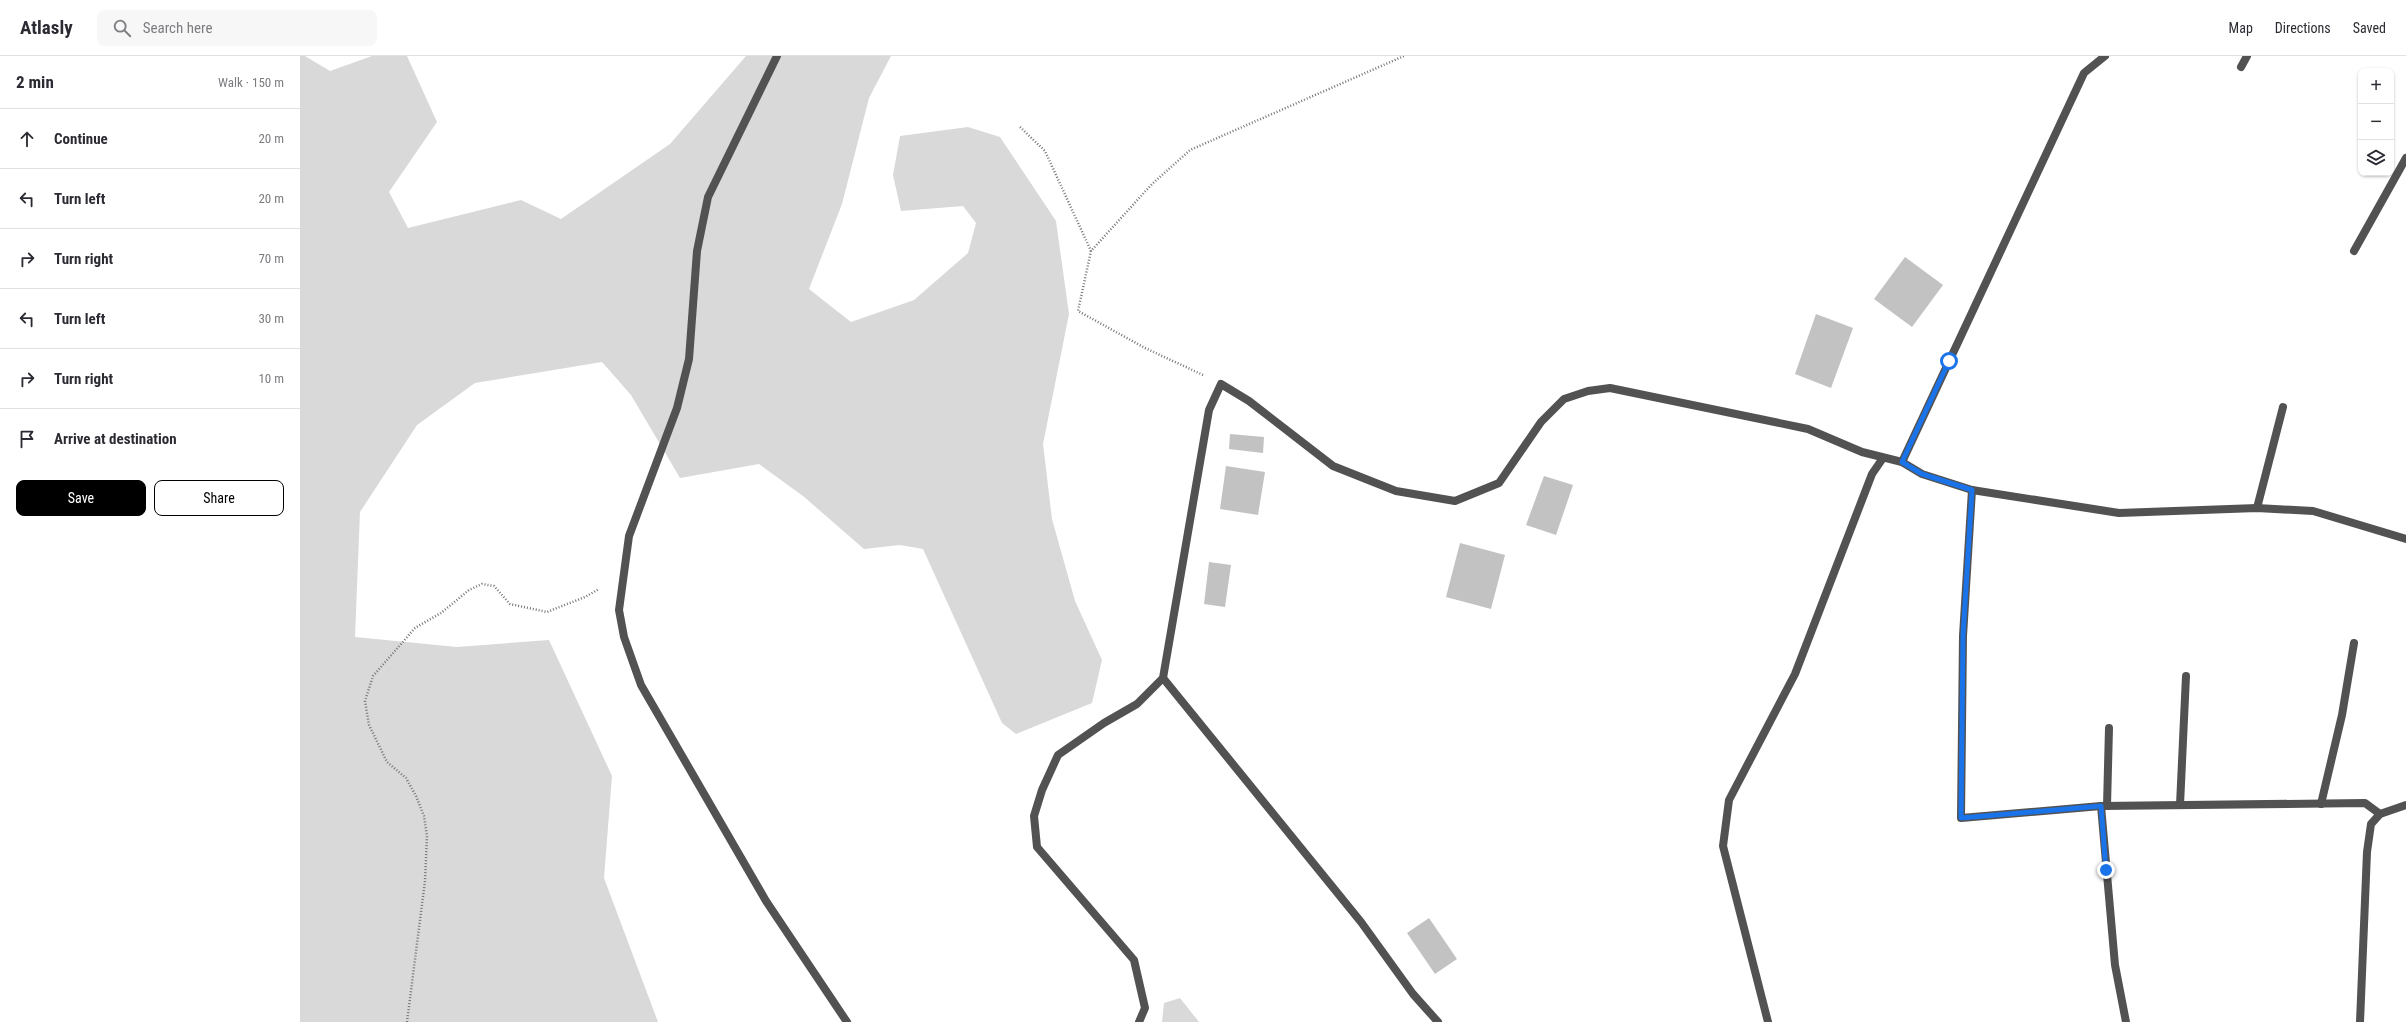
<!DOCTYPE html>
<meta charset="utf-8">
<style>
body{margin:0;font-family:"Roboto Condensed",sans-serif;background:#f7f7f7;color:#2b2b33}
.controls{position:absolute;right:12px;top:12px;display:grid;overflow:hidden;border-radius:8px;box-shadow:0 1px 3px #0004}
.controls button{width:36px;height:36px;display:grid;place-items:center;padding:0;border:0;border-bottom:1px solid #e1e1e2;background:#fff;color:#2b2b33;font:20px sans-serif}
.stop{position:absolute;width:12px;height:12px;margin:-9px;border:3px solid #1a73e8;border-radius:50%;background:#fff}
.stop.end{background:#1a73e8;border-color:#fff;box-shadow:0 1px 4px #0008}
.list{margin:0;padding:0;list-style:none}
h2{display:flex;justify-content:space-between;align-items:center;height:52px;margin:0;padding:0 16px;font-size:17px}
h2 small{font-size:13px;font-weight:400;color:#7c7c81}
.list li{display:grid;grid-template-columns:26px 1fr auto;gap:12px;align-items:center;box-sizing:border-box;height:60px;padding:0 16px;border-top:1px solid #e1e1e2}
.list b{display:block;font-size:15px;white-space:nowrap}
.list em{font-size:13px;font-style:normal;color:#7c7c81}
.actions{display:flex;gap:8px;padding:12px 16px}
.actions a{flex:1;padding:9px 0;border:1px solid #000;border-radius:8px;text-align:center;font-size:14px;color:#000}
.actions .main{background:#000;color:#fff}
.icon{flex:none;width:22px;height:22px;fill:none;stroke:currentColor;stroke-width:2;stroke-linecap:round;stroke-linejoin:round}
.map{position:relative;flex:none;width:2106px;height:966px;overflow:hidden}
header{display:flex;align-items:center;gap:24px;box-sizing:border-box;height:56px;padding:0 20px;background:#fff;border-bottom:1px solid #e1e1e2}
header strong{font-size:19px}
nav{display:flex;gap:22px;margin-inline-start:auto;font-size:14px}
.search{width:280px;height:36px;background:#f7f7f7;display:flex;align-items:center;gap:10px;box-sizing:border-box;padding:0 14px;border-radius:8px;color:#7c7c81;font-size:15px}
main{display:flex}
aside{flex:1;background:#fff}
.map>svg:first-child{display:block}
.green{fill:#d9d9d9}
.building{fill:#c2c2c2}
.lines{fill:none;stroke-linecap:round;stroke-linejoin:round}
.path{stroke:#747474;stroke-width:2.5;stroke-dasharray:1 2;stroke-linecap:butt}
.lane{stroke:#525252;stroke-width:8}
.street{stroke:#525252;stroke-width:8}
.route{stroke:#1a73e8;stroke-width:5}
</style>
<header>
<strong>Atlasly</strong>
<div class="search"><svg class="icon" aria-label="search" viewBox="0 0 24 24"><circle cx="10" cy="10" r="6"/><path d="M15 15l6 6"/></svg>Search here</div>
<nav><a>Map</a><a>Directions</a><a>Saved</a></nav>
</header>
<main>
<aside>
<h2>2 min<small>Walk · 150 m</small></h2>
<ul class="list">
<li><svg class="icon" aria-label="ahead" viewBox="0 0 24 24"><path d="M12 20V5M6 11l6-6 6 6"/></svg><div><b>Continue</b></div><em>20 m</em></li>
<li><svg class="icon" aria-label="left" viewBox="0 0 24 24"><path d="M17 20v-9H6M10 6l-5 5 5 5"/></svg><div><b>Turn left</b></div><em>20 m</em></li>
<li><svg class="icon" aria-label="right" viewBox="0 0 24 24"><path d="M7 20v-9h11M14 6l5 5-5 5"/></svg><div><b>Turn right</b></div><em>70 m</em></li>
<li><svg class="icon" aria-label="left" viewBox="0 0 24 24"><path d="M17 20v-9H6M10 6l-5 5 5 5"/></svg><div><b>Turn left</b></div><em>30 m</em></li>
<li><svg class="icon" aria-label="right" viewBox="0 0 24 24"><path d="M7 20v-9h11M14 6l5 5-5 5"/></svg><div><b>Turn right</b></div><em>10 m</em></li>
<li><svg class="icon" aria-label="arrive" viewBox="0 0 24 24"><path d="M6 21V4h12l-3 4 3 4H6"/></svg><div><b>Arrive at destination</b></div></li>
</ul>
<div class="actions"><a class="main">Save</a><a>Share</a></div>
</aside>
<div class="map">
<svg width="2106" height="966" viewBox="0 0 2106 966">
<rect width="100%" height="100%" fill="#fff"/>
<!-- green -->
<g class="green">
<polygon points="0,0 5,0 30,15 72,0 107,0 137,66 89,136 108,172 221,144 261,163 370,88 446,0 591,0 569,42 542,148 509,233 551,266 614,244 668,197 676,167 663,150 601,155 593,119 600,80 668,71 700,81 756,165 769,258 743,388 752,463 775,545 802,604 792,647 716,678 702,667 623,493 600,489 564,493 503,440 459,408 380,422 331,339 302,306 175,327 117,369 60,456 55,581 157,591 249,584 312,720 304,822 358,966 0,966"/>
<polygon points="880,942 899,966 862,966 864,947"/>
</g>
<!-- building -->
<g class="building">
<polygon points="1605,201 1643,229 1612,271 1574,243"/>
<polygon points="1516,258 1553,272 1531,332 1495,318"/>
<polygon points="930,378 964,381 963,397 929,393"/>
<polygon points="926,410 965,416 958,459 920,453"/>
<polygon points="1244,420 1273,429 1256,479 1226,469"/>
<polygon points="1160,487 1205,499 1191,553 1146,541"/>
<polygon points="909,506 931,509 925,551 904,548"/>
<polygon points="1129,862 1157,903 1135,918 1107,877"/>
</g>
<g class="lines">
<!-- path -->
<g class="path">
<polyline points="720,71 745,95 791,195"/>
<polyline points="903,319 845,292 778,255 791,195 852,128 890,94 1104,0"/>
<polyline points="107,966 125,825 127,780 124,760 116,740 106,722 87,706 69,669 65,645 73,620 115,572 141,557 169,534 182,528 194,530 210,548 247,556 285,541 299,533"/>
</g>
<!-- lane -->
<g class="lane">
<polyline points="1941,11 1947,0"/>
<polyline points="2054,195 2106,102"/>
<polyline points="1672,434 1663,580 1661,762 1801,750 2065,747 2080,758"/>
<polyline points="1957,452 1983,351"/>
<polyline points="2021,748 2042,659 2054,587"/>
<polyline points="1880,749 1886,620"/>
<polyline points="1801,750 1815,909 1826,966"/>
<polyline points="1807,750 1809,672"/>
</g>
<!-- street -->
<g class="street">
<polyline points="477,0 408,141 397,195 389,303 377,352 329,480 319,554 324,581 341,629 466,845 547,966"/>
<polyline points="1602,406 1784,17 1805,0"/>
<polyline points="863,622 1061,866 1113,938 1138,966"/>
<polyline points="839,966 845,952 834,904 737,791 734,760 742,734 758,699 804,667 837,648 863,622 909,354 921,328 949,345 1033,410 1096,435 1155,445 1199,427 1241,366 1264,343 1288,335 1310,332 1508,373 1562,396 1602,406 1622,418 1672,434 1819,457 1957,452 2013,455 2106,483"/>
<polyline points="1468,966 1423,790 1429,744 1495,618 1572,418 1583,402"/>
<polyline points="2060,966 2067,796 2071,768 2080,758 2106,749"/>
</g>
</g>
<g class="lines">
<!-- route -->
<polyline class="route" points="1649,305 1602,406 1622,418 1672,434 1663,580 1661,762 1801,750 1806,814"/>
</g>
</svg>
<div class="controls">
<button>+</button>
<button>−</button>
<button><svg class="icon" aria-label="layers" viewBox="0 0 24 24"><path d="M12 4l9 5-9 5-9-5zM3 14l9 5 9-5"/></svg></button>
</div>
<div class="stop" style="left:1649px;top:305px"></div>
<div class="stop end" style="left:1806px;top:814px"></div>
</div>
</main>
